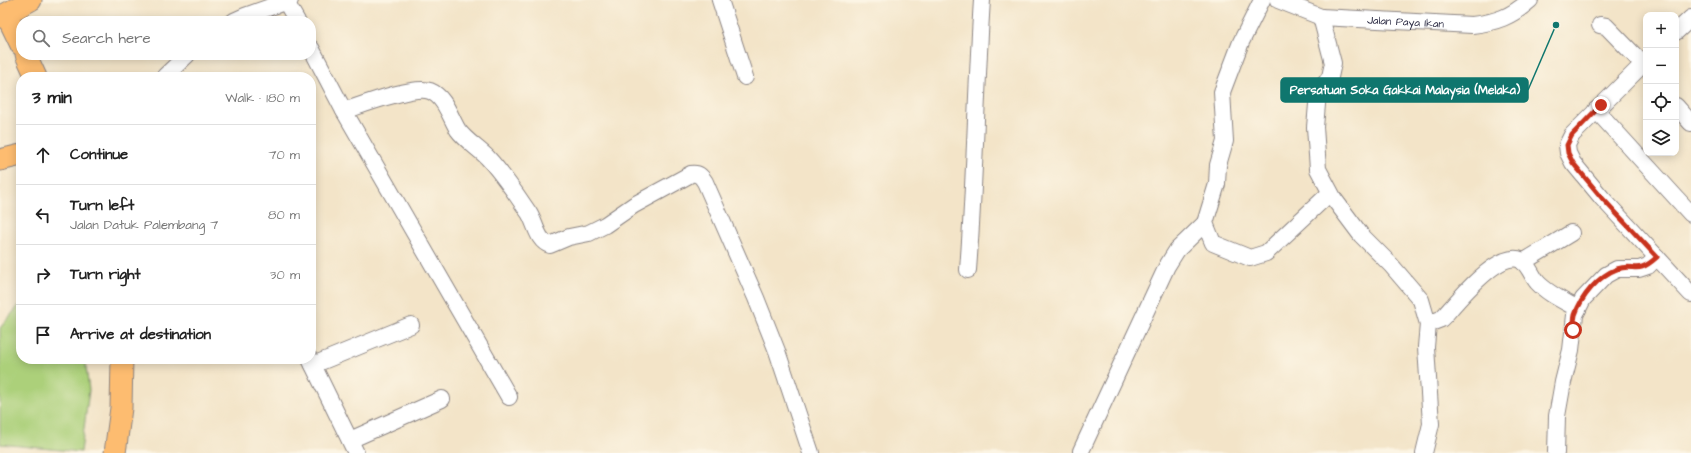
<!DOCTYPE html>
<meta charset="utf-8">
<style>
body{margin:0;font-family:"Architects Daughter",sans-serif;background:#f2f2f2;color:#222}
.controls{position:absolute;right:12px;top:12px;display:grid;overflow:hidden;border-radius:8px;box-shadow:0 2px 10px #0003}
.controls button{width:36px;height:36px;display:grid;place-items:center;padding:0;border:0;border-bottom:1px solid #e0e0e0;background:#fff;color:#222;font:20px sans-serif}
.stop{position:absolute;width:12px;height:12px;margin:-9px;border:3px solid #c8321e;border-radius:50%;background:#fff}
.stop.end{background:#c8321e;border-color:#fff;box-shadow:0 1px 4px #0008}
.list{margin:0;padding:0;list-style:none}
h2{display:flex;justify-content:space-between;align-items:center;height:52px;margin:0;padding:0 16px;font-size:17px}
h2 small{font-size:13px;font-weight:400;color:#767676}
.list li{display:grid;grid-template-columns:26px 1fr auto;gap:12px;align-items:center;box-sizing:border-box;height:60px;padding:0 16px;border-top:1px solid #e0e0e0}
.list b{display:block;font-size:15px;white-space:nowrap}
.list p{margin:0;font-size:13px;white-space:nowrap;color:#767676}
.list em{font-size:13px;font-style:normal;color:#767676}
.icon{flex:none;width:22px;height:22px;fill:none;stroke:currentColor;stroke-width:2;stroke-linecap:round;stroke-linejoin:round}
.map{position:relative;flex:none;width:1691px;height:453px;overflow:hidden}
.search{position:absolute;background:#fff;box-shadow:0 2px 10px #0003;left:16px;top:16px;width:300px;height:44px;display:flex;align-items:center;gap:10px;box-sizing:border-box;padding:0 14px;border-radius:16px;color:#767676;font-size:15px}
.panel{position:absolute;background:#fff;box-shadow:0 2px 10px #0003;left:16px;top:72px;width:300px;height:292px;border-radius:16px}
.map>svg:first-child{display:block}
.green{fill:#acd07a;stroke:#67795a}
.lines{fill:none;stroke-linecap:round;stroke-linejoin:round}
.minor-casing{stroke:#8a8382;stroke-width:18}
.major-casing{stroke:#8a8382;stroke-width:23}
.minor{stroke:#fff;stroke-width:16}
.major{stroke:#fdbc70;stroke-width:21}
.route{stroke:#c8321e;stroke-width:5}
.labels{text-anchor:middle;dominant-baseline:central;stroke-width:3.5;stroke-linejoin:round;paint-order:stroke}
.street-label{font-size:11px;fill:#22223b;stroke:#fcf5e5}
.leader{fill:none;stroke:#0f766e;stroke-width:1.5}
.callout-dot{fill:#0f766e;stroke:#fcf5e5;stroke-width:1.5}
.callout{fill:#0f766e;stroke:#0f766e;stroke-width:1.5}
.callout-label{font-size:12px;text-anchor:middle;font-weight:bold;fill:#fff}
</style>
<div class="map">
<svg width="1691" height="453" viewBox="0 0 1691 453">
<rect width="100%" height="100%" fill="#fcf5e5"/>
<filter id="ink" filterUnits="userSpaceOnUse"><feTurbulence type="fractalNoise" baseFrequency=".025" numOctaves="2"/><feDisplacementMap in="SourceGraphic" scale="8" xChannelSelector="R" yChannelSelector="G"/><feConvolveMatrix kernelMatrix="1 2 1 2 8 2 1 2 1" color-interpolation-filters="sRGB"/></filter>
<filter id="wash" filterUnits="userSpaceOnUse"><feTurbulence type="fractalNoise" baseFrequency=".012" numOctaves="4" result="noise"/><feDisplacementMap in="SourceGraphic" scale="16" xChannelSelector="R" yChannelSelector="G"/><feGaussianBlur stdDeviation="0.9" result="paint"/><feColorMatrix in="noise" values="0 0 0 0 0 0 0 0 0 0 0 0 0 0 0 0 0 1.4 0 .05"/><feComposite in="paint" operator="in"/></filter>
<g filter="url(#wash)">
<rect width="100%" height="100%" fill="#f3e4c8"/>
<!-- green -->
<polygon class="green" points="21,303 21,359 85,359 89,390 81,452 0,444 0,328"/>
</g>
<g filter="url(#ink)">
<g class="lines">
<defs>
<g id="minor">
<polyline points="720,0 745,77"/>
<polyline points="1262,0 1241,42 1222,92 1225,141 1218,165 1217,184 1205,223 1213,243 1250,258 1266,253 1330,193"/>
<path id="s1" d="M1278 0 1321 17 1472 25C1497 22 1511 17 1530 0"/>
<polyline points="286,2 297,21"/>
<polyline points="1321,17 1333,63 1330,77 1318,93 1315,127 1318,169 1334,199 1361,235 1391,265 1421,300 1428,324 1426,347 1431,424 1424,453"/>
<polyline points="234,21 245,16 290,0"/>
<polyline points="1600,25 1606,26 1643,64"/>
<polyline points="1676,32 1691,18"/>
<polyline points="311,48 344,111 509,397"/>
<polyline points="1646,61 1572,135 1567,145 1568,153 1573,163 1602,198 1691,294"/>
<polyline points="164,77 187,55"/>
<polyline points="1676,106 1691,123"/>
<polyline points="1596,110 1691,214"/>
<path d="M344 111C362 105 414 85 430 91 445 97 450 117 458 130 465 140 478 148 487 157 503 174 516 194 529 213 536 224 537 241 550 245L569 237 589 233 605 225 634 205 691 174C699 173 701 176 705 182L756 298 777 351 811 453"/>
<polyline points="1523,262 1571,233"/>
<path d="M968 270C975 180 976 90 982 0"/>
<path d="M1428 324 1441 319 1445 315C1458 300 1496 254 1518 259 1527 261 1532 276 1537 282 1548 294 1564 301 1578 309"/>
<polyline points="310,359 356,453"/>
<polyline points="313,365 411,325"/>
<polyline points="350,440 442,399"/>
<polyline points="1081,451 1167,266 1177,250 1205,223"/>
<polyline points="1556,453 1557,416 1563,382 1571,350 1575,315 1583,299 1606,275 1617,269 1639,269 1648,266 1657,257"/>
</g>
<g id="major">
<polyline points="6,14 21,45"/>
<polyline points="0,17 31,0"/>
<polyline points="26,55 36,77"/>
<polyline points="0,160 21,155"/>
<polyline points="115,453 121,408 122,359"/>
</g>
</defs>
<!-- minor casing -->
<use href="#minor" class="minor-casing"/>
<!-- major casing -->
<use href="#major" class="major-casing"/>
<!-- minor -->
<use href="#minor" class="minor"/>
<!-- major -->
<use href="#major" class="major"/>
</g>
</g>
<g class="lines" filter="url(#ink)">
<!-- route -->
<path class="route" d="M1573 330C1574 325 1574 320 1575 315 1581 297 1598 276 1617 269 1636 263 1636 276 1657 257L1602 198 1573 163 1568 153 1567 145 1572 135 1601 105"/>
</g>
<g class="labels">
<!-- street labels -->
<g class="street-label">
<text stroke="none"><textPath href="#s1" startOffset="131">Jalan Paya Ikan</textPath></text>
</g>
</g>
<!-- callouts -->
<path class="leader" d="M1556 25L1528 90"/>
<circle class="callout-dot" cx="1556" cy="25" r="4"/>
<rect class="callout" x="1281" y="78" width="247" height="24" rx="4"/>
<g class="callout-label">
<text x="1405" y="94">Persatuan Soka Gakkai Malaysia (Melaka)</text>
</g>
</svg>
<div class="controls">
<button>+</button>
<button>−</button>
<button><svg class="icon" aria-label="locate" viewBox="0 0 24 24"><circle cx="12" cy="12" r="6"/><path d="M12 2v4M12 18v4M2 12h4M18 12h4"/></svg></button>
<button><svg class="icon" aria-label="layers" viewBox="0 0 24 24"><path d="M12 4l9 5-9 5-9-5zM3 14l9 5 9-5"/></svg></button>
</div>
<div class="stop" style="left:1573px;top:330px"></div>
<div class="stop end" style="left:1601px;top:105px"></div>
<div class="search"><svg class="icon" aria-label="search" viewBox="0 0 24 24"><circle cx="10" cy="10" r="6"/><path d="M15 15l6 6"/></svg>Search here</div>
<section class="panel">
<h2>3 min<small>Walk · 180 m</small></h2>
<ul class="list">
<li><svg class="icon" aria-label="ahead" viewBox="0 0 24 24"><path d="M12 20V5M6 11l6-6 6 6"/></svg><div><b>Continue</b></div><em>70 m</em></li>
<li><svg class="icon" aria-label="left" viewBox="0 0 24 24"><path d="M17 20v-9H6M10 6l-5 5 5 5"/></svg><div><b>Turn left</b><p>Jalan Datuk Palembang 7</p></div><em>80 m</em></li>
<li><svg class="icon" aria-label="right" viewBox="0 0 24 24"><path d="M7 20v-9h11M14 6l5 5-5 5"/></svg><div><b>Turn right</b></div><em>30 m</em></li>
<li><svg class="icon" aria-label="arrive" viewBox="0 0 24 24"><path d="M6 21V4h12l-3 4 3 4H6"/></svg><div><b>Arrive at destination</b></div></li>
</ul>
</section>
</div>
